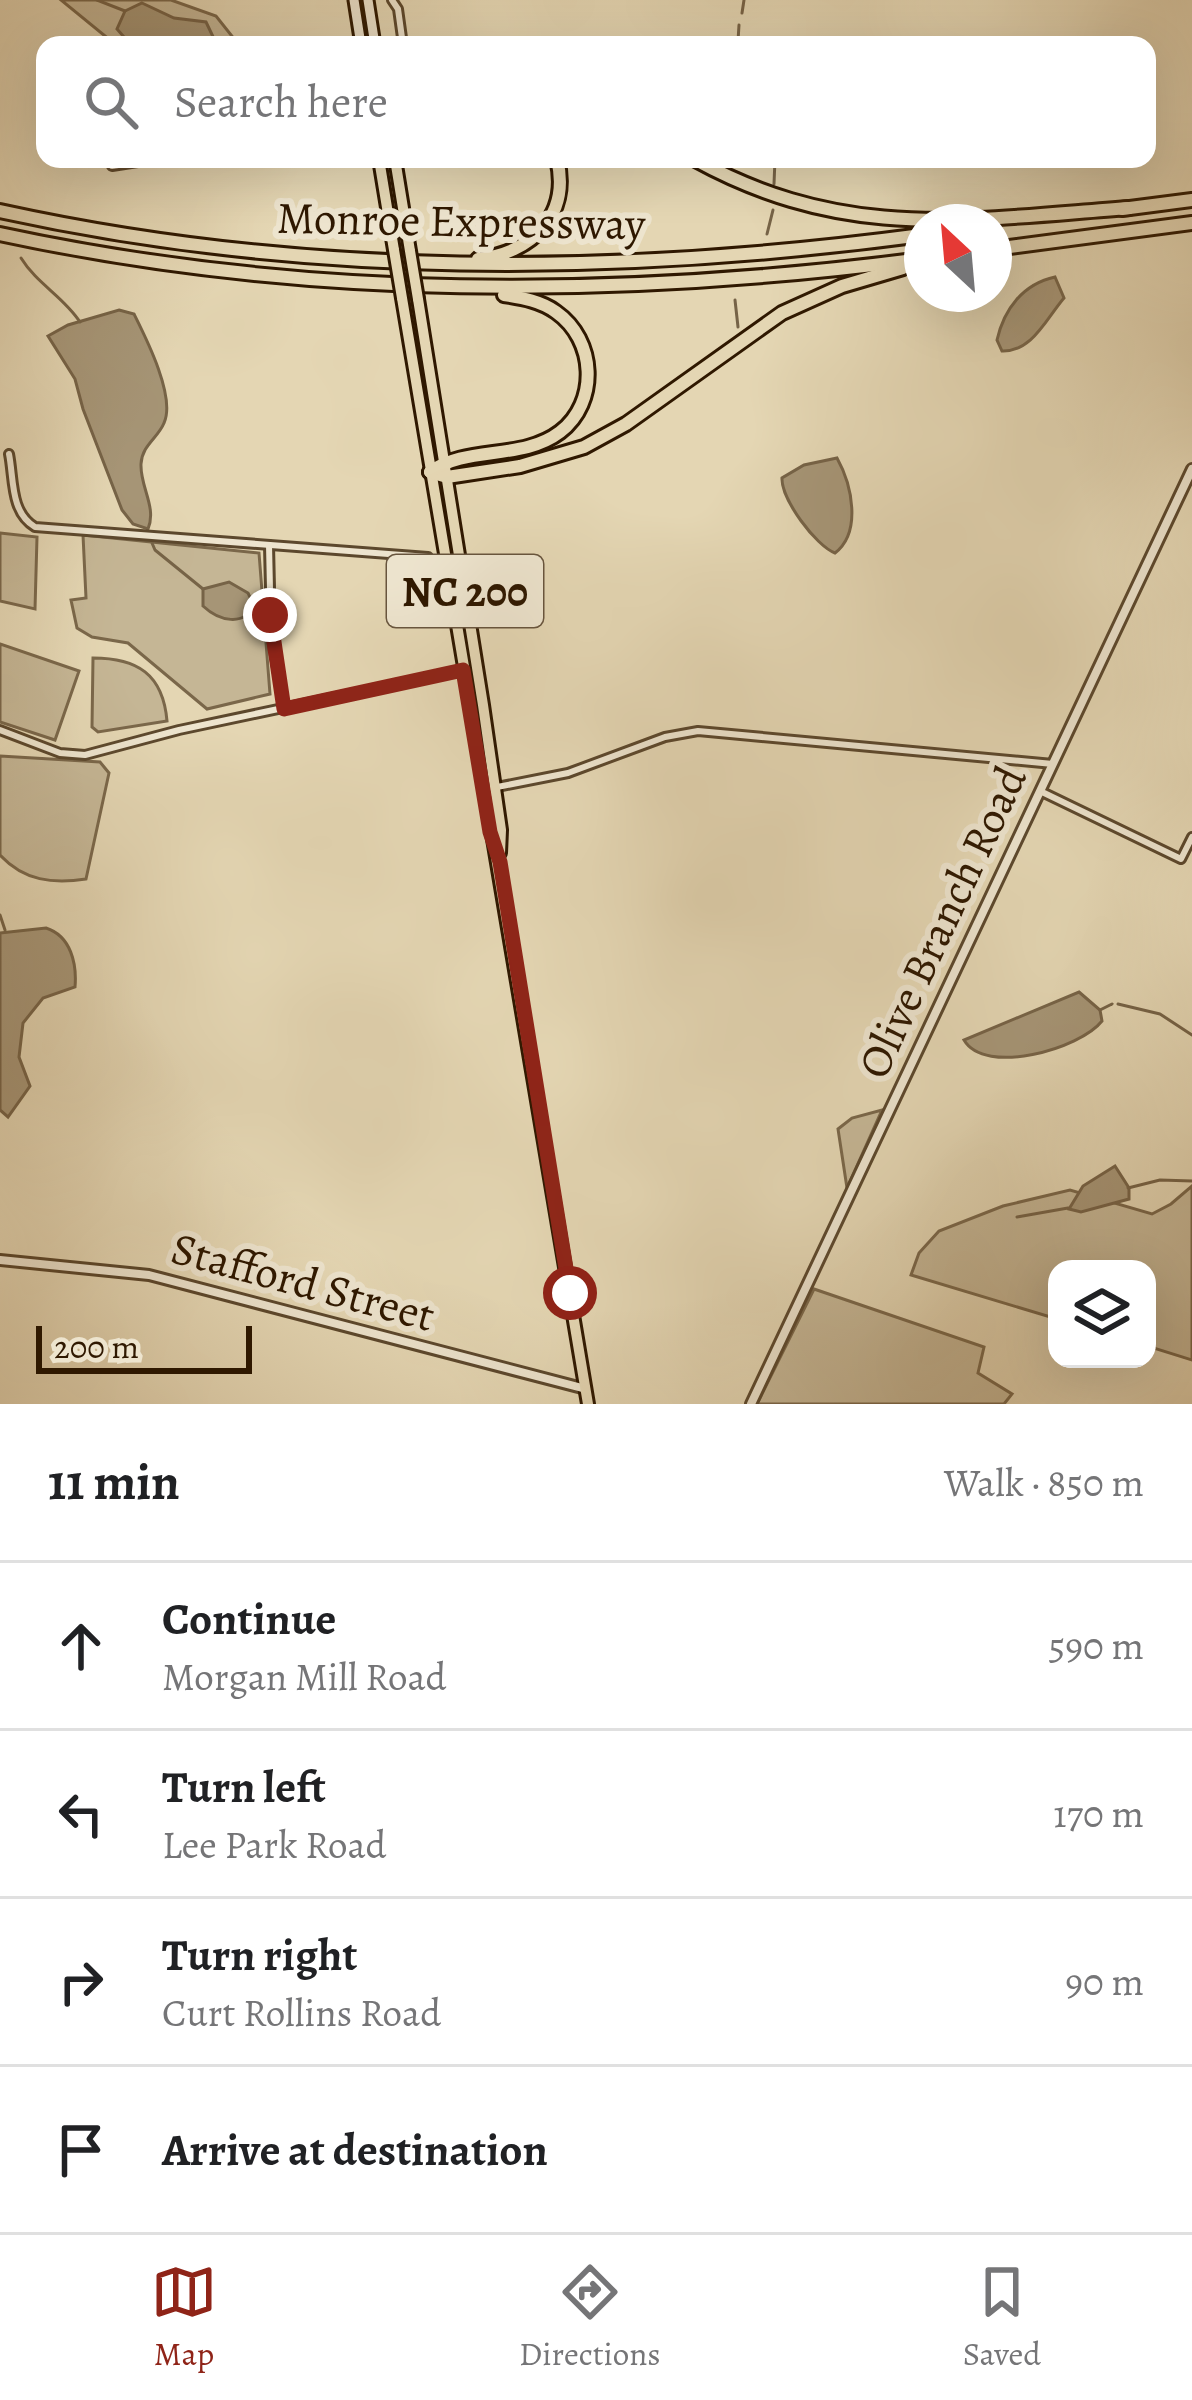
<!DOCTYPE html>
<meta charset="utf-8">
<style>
body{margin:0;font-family:Alegreya,serif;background:#f6f6f6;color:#202124}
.controls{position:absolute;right:36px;bottom:36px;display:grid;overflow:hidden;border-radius:24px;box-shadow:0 12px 48px #0002}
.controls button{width:108px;height:108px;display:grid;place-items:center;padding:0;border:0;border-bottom:3px solid #e0e0e0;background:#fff;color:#202124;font:60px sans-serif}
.compass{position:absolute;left:904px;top:204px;width:108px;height:108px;border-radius:50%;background:#fff;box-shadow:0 12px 48px #0002;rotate:334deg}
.scale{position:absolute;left:36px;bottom:30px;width:216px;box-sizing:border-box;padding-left:12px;border:6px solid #2f1800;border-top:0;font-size:33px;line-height:42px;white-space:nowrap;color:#2f1800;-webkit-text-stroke:9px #ede4ce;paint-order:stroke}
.stop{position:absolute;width:36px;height:36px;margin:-27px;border:9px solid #8f2418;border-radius:50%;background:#fff}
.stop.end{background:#8f2418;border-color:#fff;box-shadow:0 3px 12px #0008}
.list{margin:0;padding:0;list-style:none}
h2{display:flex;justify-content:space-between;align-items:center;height:156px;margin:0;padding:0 48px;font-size:51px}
h2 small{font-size:39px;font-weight:400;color:#757577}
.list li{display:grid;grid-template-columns:78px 1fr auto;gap:36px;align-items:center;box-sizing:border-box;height:168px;padding:0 48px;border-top:3px solid #e0e0e0}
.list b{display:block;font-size:45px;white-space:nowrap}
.list p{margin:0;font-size:39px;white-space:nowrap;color:#757577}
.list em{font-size:39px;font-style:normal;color:#757577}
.icon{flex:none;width:66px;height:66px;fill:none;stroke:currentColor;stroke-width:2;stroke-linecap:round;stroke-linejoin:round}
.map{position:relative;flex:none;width:1192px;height:1404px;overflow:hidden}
.search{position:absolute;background:#fff;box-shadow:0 12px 48px #0002;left:36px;right:36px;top:36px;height:132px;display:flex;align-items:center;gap:30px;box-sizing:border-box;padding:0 42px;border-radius:24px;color:#757577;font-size:45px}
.sheet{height:828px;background:#fff}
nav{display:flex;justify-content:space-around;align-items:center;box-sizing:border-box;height:168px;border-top:3px solid #e0e0e0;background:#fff;font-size:33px;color:#757577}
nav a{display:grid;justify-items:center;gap:6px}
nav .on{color:#8f2418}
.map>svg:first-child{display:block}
.green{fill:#c5b695;stroke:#7a674a;stroke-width:3}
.water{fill:#a69576;stroke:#766347;stroke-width:3}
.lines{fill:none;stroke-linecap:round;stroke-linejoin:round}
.stream{stroke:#766347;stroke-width:3}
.minor-casing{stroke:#5c482d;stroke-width:12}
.tertiary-casing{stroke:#5c482d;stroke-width:14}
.secondary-casing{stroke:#2f1800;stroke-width:15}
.primary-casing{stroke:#2f1800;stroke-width:16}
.motorway-casing{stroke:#2f1800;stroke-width:18}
.minor{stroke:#ede4ce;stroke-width:6}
.tertiary{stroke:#ede4ce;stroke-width:8}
.secondary{stroke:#ede4ce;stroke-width:9}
.primary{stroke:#e4d6b3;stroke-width:10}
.motorway{stroke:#e4d6b3;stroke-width:12}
.primary-bridge-casing{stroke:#2f1800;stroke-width:16;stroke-linecap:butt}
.primary-bridge{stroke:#e4d6b3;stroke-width:10}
.route{stroke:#8f2418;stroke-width:15}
.labels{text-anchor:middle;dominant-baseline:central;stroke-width:12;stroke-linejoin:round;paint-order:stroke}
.shield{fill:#ede4ce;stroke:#68553e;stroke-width:3}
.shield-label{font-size:42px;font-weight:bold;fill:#2f1800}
.street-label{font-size:45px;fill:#2f1800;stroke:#ede4ce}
</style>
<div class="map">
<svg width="1192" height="1404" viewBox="0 0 1192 1404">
<rect width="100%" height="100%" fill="#e4d6b3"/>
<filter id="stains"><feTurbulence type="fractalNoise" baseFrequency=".00167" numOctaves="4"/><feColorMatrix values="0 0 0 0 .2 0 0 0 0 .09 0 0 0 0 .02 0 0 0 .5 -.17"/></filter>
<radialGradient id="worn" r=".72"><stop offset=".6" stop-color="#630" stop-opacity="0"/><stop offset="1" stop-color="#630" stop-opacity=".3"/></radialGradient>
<!-- green -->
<g class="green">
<polygon points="61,0 171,0 216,16 239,45 116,45"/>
<polygon points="0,533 37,537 35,609 0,601"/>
<polygon points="83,535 259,553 270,694 207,709 128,643 92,637 77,628 71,600 86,598"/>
<polygon points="0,644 79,671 55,740 0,722"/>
<path d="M93 658C137 658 163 674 167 721L98 732 92 727Z"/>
<path d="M0 756 100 762 109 773 86 879C53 884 24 881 0 855Z"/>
<polygon points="882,1110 847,1188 838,1129 852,1118"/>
<polygon points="1192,1186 1192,1360 1147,1346 1147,1269 1057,1269 1057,1319 911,1275 919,1253 939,1231 1003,1206 1070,1190 1152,1214 1171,1204"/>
<polygon points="814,1289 984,1347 978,1373 1012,1394 1004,1404 757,1404"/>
</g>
<!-- water -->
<g class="water">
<polygon points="142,3 174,18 206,22 217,45 130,44 117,29 125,11"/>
<path d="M1055 277 1064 298C1046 319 1032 352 1002 351L997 340C1004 309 1023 284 1055 277Z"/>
<path d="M119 310 134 314C146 338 176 397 164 423 158 438 142 445 141 464 140 487 157 507 148 529L133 524 122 510 83 409 75 379 48 336 68 325Z"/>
<path d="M837 458C852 485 862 532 835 553 816 546 781 499 782 478L804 465Z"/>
<path d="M229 582 248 593 254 605C244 627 219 621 203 606V589Z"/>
<path d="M46 928C71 936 77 964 75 987L43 998 23 1023 19 1057 30 1086 8 1117 0 1110V933Z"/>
<path d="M1079 992 1100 1010 1102 1021C1080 1049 985 1076 964 1040Z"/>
<polygon points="1115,1166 1129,1188 1129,1199 1081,1212 1069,1209 1083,1186"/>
</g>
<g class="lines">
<!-- stream -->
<g class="stream">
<polyline points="97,0 125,11"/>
<polyline points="742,13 744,0"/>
<polyline points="738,41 739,25"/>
<polyline points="774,184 775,159"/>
<polyline points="767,234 773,210"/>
<path d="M21 258C37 284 64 297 80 322"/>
<polyline points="735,300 738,327"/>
<polyline points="152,543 155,550 203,589"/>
<polyline points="0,915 5,930"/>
<polyline points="1118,1004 1160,1014 1192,1035"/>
<polyline points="1100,1010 1112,1004"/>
<polyline points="1128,1188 1160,1180 1192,1181"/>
<polyline points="1017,1217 1068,1208"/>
</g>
<defs>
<g id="minor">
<polyline points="392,0 398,9 403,45"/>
<polyline points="112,166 157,159"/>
<path d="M9 454C14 479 10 512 35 527L428 557"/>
<polyline points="269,545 271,633 284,709"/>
<polyline points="0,730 60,753 85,755 179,730 463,670"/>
<polyline points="492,788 568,773 665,737 698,731 1053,764"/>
<polyline points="1040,791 1181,859 1192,837"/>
</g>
<g id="tertiary">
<polyline points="0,1260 149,1275 586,1389"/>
<polyline points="751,1404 1192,469"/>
</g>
<g id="secondary">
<polyline points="354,0 361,45"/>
<polyline points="368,0 375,45"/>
</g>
<g id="primary">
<polyline points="379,159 394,250"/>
<polyline points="395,159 410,251"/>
<polyline points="402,298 588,1404"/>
<polyline points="418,299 483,705 501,830 500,853"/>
</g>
<g id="motorway">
<path d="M694 159C845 242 966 220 1129 208"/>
<polyline points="1122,209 1192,200"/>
<path d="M0 211C305 278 614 276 922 235"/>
<path d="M0 234C306 300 613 299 922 259"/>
<polyline points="994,249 1192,223"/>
<path d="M478 259C531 253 571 216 557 159"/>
<polyline points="430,472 447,477 520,466 584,447 626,424 782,313 842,286 903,268"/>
<path d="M430 472C467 445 522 461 560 432 599 402 596 340 556 312 541 301 523 298 504 295"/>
</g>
</defs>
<!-- minor casing -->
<use href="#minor" class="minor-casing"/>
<!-- tertiary casing -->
<use href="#tertiary" class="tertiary-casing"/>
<!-- secondary casing -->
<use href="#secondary" class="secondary-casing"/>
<!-- primary casing -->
<use href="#primary" class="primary-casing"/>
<!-- motorway casing -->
<use href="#motorway" class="motorway-casing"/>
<!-- minor -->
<use href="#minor" class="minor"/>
<!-- tertiary -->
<use href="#tertiary" class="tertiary"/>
<!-- secondary -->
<use href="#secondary" class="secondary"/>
<!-- primary -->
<use href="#primary" class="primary"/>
<!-- motorway -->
<use href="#motorway" class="motorway"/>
<defs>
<g id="primary-bridge">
<polyline points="394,250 402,298"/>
<polyline points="410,251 418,299"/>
</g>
</defs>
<!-- primary-bridge casing -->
<use href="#primary-bridge" class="primary-bridge-casing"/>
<!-- primary-bridge -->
<use href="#primary-bridge" class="primary-bridge"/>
</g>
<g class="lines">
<!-- route -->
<polyline class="route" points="270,615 284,709 463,670 490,832 500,862 570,1293"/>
</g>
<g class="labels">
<!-- shield labels -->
<rect class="shield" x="387" y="555" width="156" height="72" rx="9"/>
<g class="shield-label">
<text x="465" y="591">NC 200</text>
</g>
<!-- street labels -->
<g class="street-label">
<text transform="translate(461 221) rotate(1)">Monroe Expressway</text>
<text transform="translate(942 922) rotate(-65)">Olive Branch Road</text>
<text transform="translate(303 1282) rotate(15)">Stafford Street</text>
</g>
</g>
<rect width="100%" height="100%" filter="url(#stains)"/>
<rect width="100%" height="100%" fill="url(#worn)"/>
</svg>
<div class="controls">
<button><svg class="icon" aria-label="layers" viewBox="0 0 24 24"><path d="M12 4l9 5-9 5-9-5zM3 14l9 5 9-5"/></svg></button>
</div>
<svg class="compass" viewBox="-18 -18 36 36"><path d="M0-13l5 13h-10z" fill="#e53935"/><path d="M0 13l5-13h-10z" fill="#757577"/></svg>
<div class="scale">200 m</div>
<div class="stop" style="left:570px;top:1293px"></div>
<div class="stop end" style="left:270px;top:615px"></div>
<div class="search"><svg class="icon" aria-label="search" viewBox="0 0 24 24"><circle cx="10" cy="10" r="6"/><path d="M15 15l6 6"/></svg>Search here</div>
</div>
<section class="sheet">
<h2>11 min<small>Walk · 850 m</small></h2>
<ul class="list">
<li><svg class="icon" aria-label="ahead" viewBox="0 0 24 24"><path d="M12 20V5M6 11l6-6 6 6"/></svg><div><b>Continue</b><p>Morgan Mill Road</p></div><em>590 m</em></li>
<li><svg class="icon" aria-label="left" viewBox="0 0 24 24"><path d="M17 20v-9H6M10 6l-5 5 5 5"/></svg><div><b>Turn left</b><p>Lee Park Road</p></div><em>170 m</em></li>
<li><svg class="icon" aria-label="right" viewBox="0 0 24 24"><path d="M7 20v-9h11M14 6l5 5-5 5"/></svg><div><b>Turn right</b><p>Curt Rollins Road</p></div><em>90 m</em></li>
<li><svg class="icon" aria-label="arrive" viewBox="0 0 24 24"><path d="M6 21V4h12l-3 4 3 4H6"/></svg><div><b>Arrive at destination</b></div></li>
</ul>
</section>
<nav>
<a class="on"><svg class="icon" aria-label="map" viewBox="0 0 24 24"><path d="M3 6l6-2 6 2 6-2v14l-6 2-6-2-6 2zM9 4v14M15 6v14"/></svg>Map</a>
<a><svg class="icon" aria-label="directions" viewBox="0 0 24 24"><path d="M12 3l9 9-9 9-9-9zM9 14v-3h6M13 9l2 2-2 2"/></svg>Directions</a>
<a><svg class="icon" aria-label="saved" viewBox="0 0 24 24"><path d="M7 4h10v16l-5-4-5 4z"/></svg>Saved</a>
</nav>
